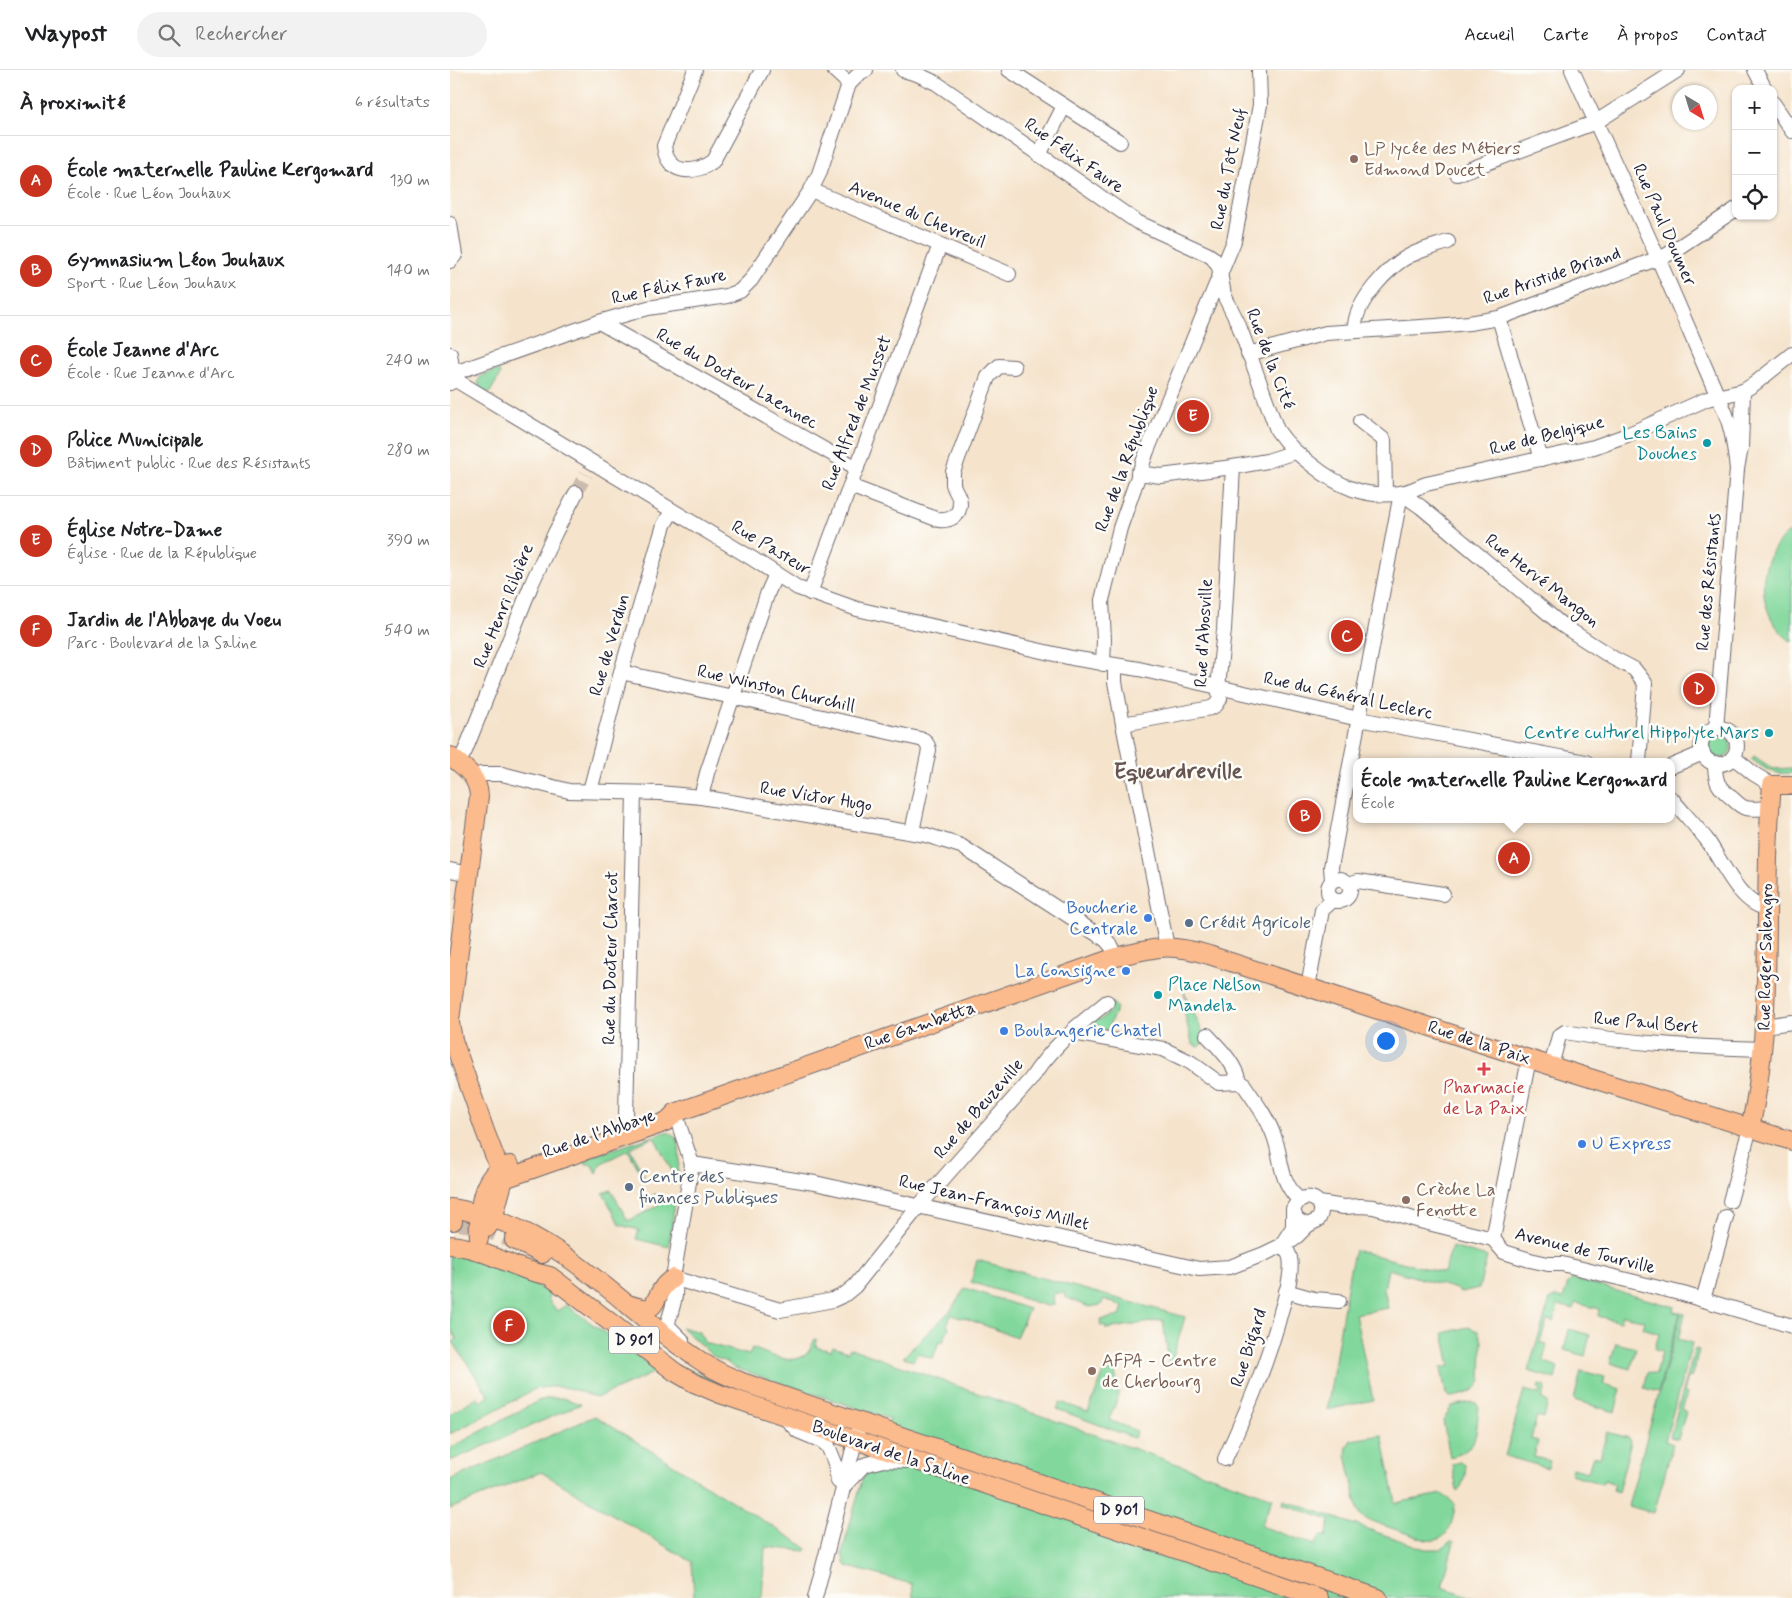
<!DOCTYPE html>
<html lang="fr">
<meta charset="utf-8">
<style>
body{margin:0;font-family:Mynerve,sans-serif;background:#f2f2f2;color:#202124}
.controls{position:absolute;right:15px;top:15px;display:grid;overflow:hidden;border-radius:10px;box-shadow:0 1px 4px #0004}
.controls button{width:45px;height:45px;display:grid;place-items:center;padding:0;border:0;border-bottom:1px solid #e0e0e0;background:#fff;color:#202124;font:25px sans-serif}
.compass{position:absolute;left:1222px;top:15px;width:45px;height:45px;border-radius:50%;background:#fff;box-shadow:0 1px 4px #0004;rotate:142deg}
.you{position:absolute;left:935px;top:970px;width:18px;height:18px;margin:-12px;border:4px solid #fff;border-radius:50%;background:#1a73e8;box-shadow:0 0 0 8px #1a73e833}
.badge{display:grid;place-items:center;width:32px;height:32px;border-radius:50%;background:#c8321e;color:#fff;font-size:16px;font-weight:700}
.pin{position:absolute;translate:-50% -50%;border:2px solid #fff;box-shadow:0 1px 5px #0006}
.popup{position:absolute;left:903px;top:688px;width:322px;height:65px;box-sizing:border-box;display:grid;place-content:center;border-radius:10px;background:#fff;filter:drop-shadow(0 1px 4px #0005);font-size:16px;white-space:nowrap;color:#757577}
.popup b{font-size:19px;color:#202124}
.popup::after{content:'';position:absolute;left:50%;top:100%;margin-left:-10px;border:10px solid transparent;border-top-color:#fff}
.list{margin:0;padding:0;list-style:none}
h2{display:flex;justify-content:space-between;align-items:center;height:65px;margin:0;padding:0 20px;font-size:21px}
h2 small{font-size:16px;font-weight:400;color:#757577}
.list li{display:grid;grid-template-columns:32px 1fr auto;gap:15px;align-items:center;box-sizing:border-box;height:90px;padding:0 20px;border-top:1px solid #e0e0e0}
.list b{display:block;font-size:19px;white-space:nowrap}
.list p{margin:0;font-size:16px;white-space:nowrap;color:#757577}
.list em{font-size:16px;font-style:normal;color:#757577}
.icon{flex:none;width:28px;height:28px;fill:none;stroke:currentColor;stroke-width:2;stroke-linecap:round;stroke-linejoin:round}
.map{position:relative;flex:none;width:1342px;height:1528px;overflow:hidden}
header{display:flex;align-items:center;gap:30px;box-sizing:border-box;height:70px;padding:0 25px;background:#fff;border-bottom:1px solid #e0e0e0}
header strong{font-size:24px}
nav{display:flex;gap:28px;margin-inline-start:auto;font-size:18px}
.search{width:350px;height:45px;background:#f2f2f2;display:flex;align-items:center;gap:12px;box-sizing:border-box;padding:0 18px;border-radius:28px;color:#757577;font-size:19px}
main{display:flex}
aside{flex:1;background:#fff}
.map>svg:first-child{display:block}
.green{fill:#82d89c;stroke:#527d6c}
.lines{fill:none;stroke-linecap:round;stroke-linejoin:round}
.minor-tunnel{stroke:#cbbcae;stroke-width:14;stroke-dasharray:14 7;stroke-linecap:butt}
.major-tunnel{stroke:#cbbcae;stroke-width:18;stroke-dasharray:18 9;stroke-linecap:butt}
.minor-casing{stroke:#6c666d;stroke-width:16}
.major-casing{stroke:#6c666d;stroke-width:20}
.minor{stroke:#fff;stroke-width:14}
.major{stroke:#fbbb8d;stroke-width:18}
.education-dot{fill:#8d6e63;stroke:#fdfcf7;stroke-width:2}
.culture-dot{fill:#0f9aa8;stroke:#fdfcf7;stroke-width:2}
.shop-dot{fill:#3f7fe0;stroke:#fdfcf7;stroke-width:2}
.service-dot{fill:#5c6f8a;stroke:#fdfcf7;stroke-width:2}
.health-dot{fill:#e0444e;stroke:#fdfcf7;stroke-width:2}
.labels{text-anchor:middle;dominant-baseline:central;stroke-width:5;stroke-linejoin:round;paint-order:stroke}
.shield{fill:#fdfcf7;stroke:#646373;stroke-width:1}
.shield-label{font-size:16px;font-weight:bold;fill:#22223b}
.education-label{font-size:18px;fill:#785e54;stroke:#fdfcf7;text-anchor:start}
.street-label{font-size:18px;fill:#22223b;stroke:#fdfcf7}
.culture-label{font-size:18px;fill:#0d838f;stroke:#fdfcf7;text-anchor:end}
.shop-label{font-size:18px;fill:#366cbe;stroke:#fdfcf7;text-anchor:end}
.service-label{font-size:18px;fill:#4e5e75;stroke:#fdfcf7;text-anchor:start}
.health-label{font-size:18px;fill:#be3a42;stroke:#fdfcf7}
.district-label{font-size:22px;font-weight:bold;fill:#665652;stroke:#fdfcf7}
</style>
<header>
<strong>Waypost</strong>
<div class="search"><svg class="icon" aria-label="search" viewBox="0 0 24 24"><circle cx="10" cy="10" r="6"/><path d="M15 15l6 6"/></svg>Rechercher</div>
<nav><a>Accueil</a><a>Carte</a><a>À propos</a><a>Contact</a></nav>
</header>
<main>
<aside>
<h2>À proximité<small>6 résultats</small></h2>
<ul class="list">
<li><span class="badge">A</span><div><b>École maternelle Pauline Kergomard</b><p>École · Rue Léon Jouhaux</p></div><em>130 m</em></li>
<li><span class="badge">B</span><div><b>Gymnasium Léon Jouhaux</b><p>Sport · Rue Léon Jouhaux</p></div><em>140 m</em></li>
<li><span class="badge">C</span><div><b>École Jeanne d'Arc</b><p>École · Rue Jeanne d'Arc</p></div><em>240 m</em></li>
<li><span class="badge">D</span><div><b>Police Municipale</b><p>Bâtiment public · Rue des Résistants</p></div><em>280 m</em></li>
<li><span class="badge">E</span><div><b>Église Notre-Dame</b><p>Église · Rue de la République</p></div><em>390 m</em></li>
<li><span class="badge">F</span><div><b>Jardin de l'Abbaye du Voeu</b><p>Parc · Boulevard de la Saline</p></div><em>540 m</em></li>
</ul>
</aside>
<div class="map">
<svg width="1342" height="1528" viewBox="0 0 1342 1528">
<rect width="100%" height="100%" fill="#fdfcf7"/>
<filter id="ink" filterUnits="userSpaceOnUse"><feTurbulence type="fractalNoise" baseFrequency=".02" numOctaves="2"/><feDisplacementMap in="SourceGraphic" scale="10" xChannelSelector="R" yChannelSelector="G"/><feConvolveMatrix kernelMatrix="1 2 1 2 8 2 1 2 1" color-interpolation-filters="sRGB"/></filter>
<filter id="wash" filterUnits="userSpaceOnUse"><feTurbulence type="fractalNoise" baseFrequency=".0096" numOctaves="4" result="noise"/><feDisplacementMap in="SourceGraphic" scale="20" xChannelSelector="R" yChannelSelector="G"/><feGaussianBlur stdDeviation="1.12" result="paint"/><feColorMatrix in="noise" values="0 0 0 0 0 0 0 0 0 0 0 0 0 0 0 0 0 1.4 0 .05"/><feComposite in="paint" operator="in"/></filter>
<g filter="url(#wash)">
<rect width="100%" height="100%" fill="#f5e3cb"/>
<!-- green -->
<g class="green">
<polygon points="49,300 50,305 39,324 30,318 28,312 31,306"/>
<path d="M1342 460V572C1304 545 1304 487 1342 460Z"/>
<circle cx="1270" cy="677" r="11"/>
<path d="M1304 686 1323 699 1342 698V703C1323 705 1317 700 1301 689Z"/>
<polygon points="734,922 754,965 752,974 748,977 742,974 734,941 737,934"/>
<polygon points="662,932 667,938 656,962 649,961 642,952 647,948 650,950 660,942"/>
<path d="M216 1062C236 1064 228 1097 227 1110L225 1113 222 1114 218 1108 224 1105 204 1067 180 1078 194 1106 193 1107 178 1080 150 1094 147 1104 141 1094H136L134 1089Z"/>
<polygon points="161,1120 178,1151 208,1136 203,1125 206,1124 211,1130 220,1126 223,1127 225,1131 219,1177 186,1169 189,1160 170,1155 153,1123"/>
<polygon points="1002,1177 1037,1187 1029,1218 1011,1222 1006,1219 938,1199 934,1219 938,1238 905,1244 923,1330 877,1340 900,1199 905,1180 994,1203"/>
<path d="M0 1183C36 1188 69 1206 100 1224L98 1229 107 1241 116 1235 208 1301 146 1328C123 1318 110 1314 85 1319L0 1364V1344L27 1327 30 1332 39 1326 3 1272 7 1269 0 1258Z"/>
<polygon points="527,1190 735,1247 721,1294 719,1294 713,1250 656,1259 655,1255 651,1256 650,1250 670,1246 673,1237 654,1229 651,1235 639,1237 615,1227 614,1222 603,1224 604,1235 596,1236 521,1212"/>
<polygon points="1123,1209 1225,1237 1224,1242 1230,1243 1208,1322 1194,1318 1198,1302 1206,1304 1212,1281 1205,1279 1209,1263 1193,1258 1195,1251 1172,1245 1170,1252 1148,1246 1149,1239 1126,1233 1124,1239 1108,1235 1104,1252 1097,1250 1090,1273 1097,1275 1093,1291 1108,1297 1105,1309 1078,1301 1100,1229 1105,1227 1113,1229 1118,1213"/>
<polygon points="515,1218 579,1239 566,1267 512,1247 511,1248 501,1245 497,1255 499,1257 493,1272 489,1271 483,1289 468,1283 463,1291 453,1287 501,1240"/>
<polygon points="1231,1243 1235,1244 1228,1269 1242,1273 1215,1371 1223,1374 1204,1443 1178,1436"/>
<path d="M231 1257 249 1262 255 1273 299 1285 302 1278C316 1283 340 1296 355 1285 360 1282 362 1274 365 1269L367 1270 366 1277 381 1281 383 1277 398 1282 400 1278 823 1428 811 1456 865 1475 871 1465 876 1467 880 1450 833 1434 834 1430 975 1479H991L1001 1471 1004 1472 992 1517 1024 1528H463L462 1514 399 1497 395 1495 392 1483 412 1410 415 1405 423 1401 440 1349 282 1297 278 1293 263 1286Z"/>
<path d="M1018 1257 1028 1261 1032 1271 1031 1310C1027 1322 1012 1326 1000 1327L996 1324 991 1298 1000 1296 993 1263Z"/>
<polygon points="1119,1259 1140,1265 1135,1286 1114,1280"/>
<polygon points="1166,1273 1186,1278 1181,1299 1160,1293"/>
<polygon points="1245,1279 1249,1280 1241,1308 1238,1307 1234,1322 1237,1324 1232,1340 1236,1342 1228,1369 1220,1367"/>
<polygon points="238,1301 241,1301 372,1347 389,1357 306,1330"/>
<polygon points="665,1301 669,1325 659,1350 687,1361 684,1368 607,1339 610,1332 638,1342 654,1302"/>
<polygon points="1131,1301 1155,1307 1153,1314 1171,1319 1165,1342 1124,1330"/>
<polygon points="1089,1315 1096,1317 1092,1329 1098,1332 1094,1348 1087,1346 1081,1369 1088,1371 1084,1387 1100,1391 1098,1398 1055,1386 1074,1320 1089,1324 1091,1320 1088,1318"/>
<polygon points="99,1328 112,1328 131,1334 0,1391 0,1378 88,1331"/>
<path d="M1021 1332 1026 1333 1029 1338C1025 1364 1030 1379 1000 1387L993 1351 1002 1336Z"/>
<polygon points="145,1346 357,1478 356,1481 315,1477 312,1528 244,1528 242,1492 91,1402 0,1439 0,1410"/>
<polygon points="1157,1362 1179,1368 1181,1372 1168,1422 1163,1420 1165,1414 1154,1410 1152,1414 1121,1404 1122,1398 1138,1402 1143,1386 1150,1388"/>
<path d="M932 1365 946 1433 992 1424 1005 1434C1003 1452 999 1474 976 1470L918 1450 911 1445 908 1439 896 1385 897 1377 901 1370Z"/>
<path d="M1010 1392 1015 1394C1017 1402 1013 1417 1007 1421L1002 1394Z"/>
</g>
</g>
<g filter="url(#ink)">
<g class="lines">
<!-- minor-tunnel -->
<polyline class="minor-tunnel" points="126,423 136,404"/>
<!-- major-tunnel -->
<polyline class="major-tunnel" points="3,1151 27,1155 64,1170"/>
<defs>
<g id="minor">
<path d="M245 0 214 76C217 105 244 105 263 91L312 0"/>
<polyline points="384,0 399,14"/>
<path d="M453 0 467 4 486 13 687 152 757 184 763 188 769 197 774 225 788 253 827 360C837 375 848 384 862 395 888 416 916 429 950 423 959 422 968 417 976 414L1144 377 1177 365 1257 329 1293 321 1303 315 1342 284"/>
<polyline points="559,0 670,72"/>
<path d="M1122 0 1208 188 1268 327C1281 350 1284 373 1287 399"/>
<polyline points="1305,0 1315,19"/>
<polyline points="1323,33 1342,61"/>
<polyline points="589,85 614,36"/>
<polyline points="1007,104 1146,52 1228,0"/>
<polyline points="361,120 559,204"/>
<polyline points="0,154 5,185 0,191"/>
<polyline points="1049,248 1091,389"/>
<polyline points="149,252 407,398"/>
<path d="M905 260C903 234 939 195 961 185 973 179 986 176 998 172"/>
<polyline points="0,284 4,309"/>
<polyline points="798,284 876,263 986,256 1019,253 1049,248 1217,185 1286,139"/>
<polyline points="4,309 303,489 348,518 407,539 622,588 689,599 909,649 1136,692"/>
<polyline points="0,313 10,301 149,252 198,238 277,226 290,221 301,210 361,120 369,104 399,14 411,2 416,0"/>
<polyline points="910,351 934,370 935,424"/>
<polyline points="688,403 711,406 783,397 817,391 845,382"/>
<path d="M400 416 489 450C500 451 510 446 510 433 510 426 504 420 503 414 503 410 503 405 503 402L538 307 549 296 564 297"/>
<polyline points="360,523 490,175"/>
<polyline points="653,594 654,570 652,530 670,458 697,381 784,171 810,35 809,0"/>
<polyline points="665,596 665,612 673,654 717,877"/>
<polyline points="171,602 474,670 478,676 479,680 462,762"/>
<polyline points="673,654 761,638 766,635 770,629 768,617 774,560 783,397"/>
<polyline points="1266,658 1287,399 1291,378 1293,321"/>
<circle cx="1269" cy="676" r="18"/>
<polyline points="1283,687 1304,704 1322,715"/>
<polyline points="9,692 15,681 82,513 105,463 126,423"/>
<path d="M1265 693C1265 713 1268 717 1283 729 1287 733 1291 737 1296 738 1303 740 1312 738 1320 738"/>
<polyline points="1222,696 1253,683"/>
<polyline points="24,707 31,704 52,704 119,721 210,723 251,727 476,765 511,776 656,870 662,877 666,887"/>
<polyline points="140,721 171,602 208,475 214,455 222,441"/>
<polyline points="251,727 257,703 318,522 326,504"/>
<path d="M1222 729C1233 743 1246 756 1257 770 1272 791 1290 835 1317 838"/>
<polyline points="0,800 19,804"/>
<circle cx="889" cy="820" r="11"/>
<polyline points="882,810 881,797 951,423 971,437 1112,555 1163,588 1184,599 1195,613 1189,692"/>
<polyline points="899,814 908,811 993,824"/>
<polyline points="858,917 872,840 883,830"/>
<polyline points="1314,956 1342,952"/>
<polyline points="622,964 629,964 713,979 740,992 769,1013 789,1012"/>
<path d="M757 965C770 979 785 993 789 1012L794 1015C805 1031 817 1047 824 1066 833 1091 828 1108 849 1130"/>
<path d="M1101 996 1109 966 1115 962C1181 974 1246 977 1313 979"/>
<path d="M225 1043 242 1094 223 1208C229 1222 222 1238 218 1252L219 1257 232 1270"/>
<polyline points="178,1054 176,1046 184,723"/>
<polyline points="242,1094 365,1113 749,1199 780,1197 814,1184 843,1170 858,1155"/>
<polyline points="1280,1131 1300,1058"/>
<polyline points="869,1133 894,1137 910,1136 924,1137 970,1151 1043,1169 1054,1182 1080,1190 1098,1194 1112,1194 1233,1224 1342,1256"/>
<polyline points="1043,1169 1079,989"/>
<path d="M834 1171 843 1157V1139L849 1130C864 1122 877 1136 868 1150L858 1155 847 1150 844 1143"/>
<path d="M223 1208 330 1240 383 1230 394 1225 405 1216 469 1136 581 1009C590 995 601 982 613 970 617 965 621 965 624 959L657 932"/>
<polyline points="836,1221 864,1229 889,1231"/>
<polyline points="1253,1230 1276,1147"/>
<polyline points="333,1346 348,1361 372,1371 378,1376 385,1393 388,1411 394,1416"/>
<path d="M775 1389C798 1338 818 1292 832 1238 836 1225 843 1202 840 1188 839 1183 836 1179 833 1174"/>
<polyline points="394,1416 414,1395 433,1390 456,1391"/>
<polyline points="365,1528 410,1352"/>
</g>
<g id="major">
<path d="M0 686C14 697 28 706 29 726L0 950"/>
<polyline points="0,953 3,970 35,1061 53,1108"/>
<path d="M1300 1058C1325 949 1312 836 1321 726L1322 715H1342"/>
<path d="M54 1109 208 1055 217 1051 225 1043 666 887C707 877 718 873 759 885L1079 989 1342 1071"/>
<path d="M0 1138C16 1139 29 1145 44 1149 127 1177 185 1250 257 1295 268 1302 280 1307 292 1312L928 1528"/>
<polyline points="0,1150 3,1151"/>
<polyline points="37,1158 43,1149 54,1109"/>
<path d="M29 1169C28 1146 29 1114 49 1099 51 1097 56 1096 60 1095"/>
<polyline points="64,1170 92,1184"/>
<path d="M0 1175C26 1177 49 1190 74 1199 82 1202 91 1204 100 1206L225 1302 244 1313 270 1324 869 1528"/>
<path d="M178 1234C209 1244 200 1235 214 1216 216 1213 221 1210 223 1208"/>
</g>
</defs>
<!-- minor casing -->
<use href="#minor" class="minor-casing"/>
<!-- major casing -->
<use href="#major" class="major-casing"/>
<!-- minor -->
<use href="#minor" class="minor"/>
<!-- major -->
<use href="#major" class="major"/>
</g>
</g>
<!-- markers -->
<g class="education-dot">
<circle cx="904" cy="89" r="5"/>
<circle cx="956" cy="1130" r="5"/>
<circle cx="642" cy="1301" r="5"/>
</g>
<g class="culture-dot">
<circle cx="1257" cy="373" r="5"/>
<circle cx="1319" cy="663" r="5"/>
<circle cx="708" cy="925" r="5"/>
</g>
<g class="shop-dot">
<circle cx="698" cy="848" r="5"/>
<circle cx="676" cy="901" r="5"/>
<circle cx="554" cy="961" r="5"/>
<circle cx="1132" cy="1074" r="5"/>
</g>
<g class="service-dot">
<circle cx="739" cy="853" r="5"/>
<circle cx="179" cy="1117" r="5"/>
</g>
<path class="health-dot" d="M1031.5 991.5h5v5h5v5h-5v5h-5v-5h-5v-5h5z"/>
<g class="labels">
<!-- shield labels -->
<g class="shield">
<rect x="159" y="1256.5" width="50" height="27" rx="4"/>
<rect x="644" y="1426.5" width="50" height="27" rx="4"/>
</g>
<g class="shield-label">
<text x="184" y="1270">D 901</text>
<text x="669" y="1440">D 901</text>
</g>
<!-- education labels -->
<g class="education-label">
<text x="914" y="79">LP lycée des Métiers<tspan x="914" dy="21">Edmond Doucet</tspan></text>
<text x="966" y="1120">Crèche La<tspan x="966" dy="21">Fenotte</tspan></text>
<text x="652" y="1291">AFPA - Centre<tspan x="652" dy="21">de Cherbourg</tspan></text>
</g>
<!-- street labels -->
<g class="street-label">
<text transform="translate(624 86) rotate(35)">Rue Félix Faure</text>
<text transform="translate(779 99) rotate(-79)">Rue du Tôt Neuf</text>
<text transform="translate(467 145) rotate(23)">Avenue du Chevreuil</text>
<text transform="translate(1214 155) rotate(66)">Rue Paul Doumer</text>
<text transform="translate(1102 206) rotate(-19)">Rue Aristide Briand</text>
<text transform="translate(219 217) rotate(-12)">Rue Félix Faure</text>
<text transform="translate(820 289) rotate(69)">Rue de la Cité</text>
<text transform="translate(287 309) rotate(30)">Rue du Docteur Laennec</text>
<text transform="translate(407 343) rotate(-69)">Rue Alfred de Musset</text>
<text transform="translate(1097 366) rotate(-14)">Rue de Belgique</text>
<text transform="translate(677 389) rotate(-70)">Rue de la République</text>
<text transform="translate(321 478) rotate(31)">Rue Pasteur</text>
<text transform="translate(1092 511) rotate(38)">Rue Hervé Mangon</text>
<text transform="translate(1259 512) rotate(-85)">Rue des Résistants</text>
<text transform="translate(54 536) rotate(-68)">Rue Henri Ribière</text>
<text transform="translate(754 563) rotate(-87)">Rue d'Abosville</text>
<text transform="translate(160 575) rotate(-74)">Rue de Verdun</text>
<text transform="translate(326 619) rotate(13)">Rue Winston Churchill</text>
<text transform="translate(898 626) rotate(12)">Rue du Général Leclerc</text>
<text transform="translate(366 727) rotate(9)">Rue Victor Hugo</text>
<text transform="translate(1316 887) rotate(-89)">Rue Roger Salengro</text>
<text transform="translate(161 888) rotate(-89)">Rue du Docteur Charcot</text>
<text transform="translate(1196 953) rotate(5)">Rue Paul Bert</text>
<text transform="translate(470 956) rotate(-19)">Rue Gambetta</text>
<text transform="translate(1029 973) rotate(18)">Rue de la Paix</text>
<text transform="translate(529 1039) rotate(-49)">Rue de Beuzeville</text>
<text transform="translate(149 1064) rotate(-19)">Rue de l'Abbaye</text>
<text transform="translate(544 1133) rotate(13)">Rue Jean-François Millet</text>
<text transform="translate(1135 1181) rotate(14)">Avenue de Tourville</text>
<text transform="translate(799 1278) rotate(-72)">Rue Bigard</text>
<text transform="translate(441 1383) rotate(19)">Boulevard de la Saline</text>
</g>
<!-- culture labels -->
<g class="culture-label">
<text x="1247" y="363">Les Bains<tspan x="1247" dy="21">Douches</tspan></text>
<text x="1309" y="663">Centre culturel Hippolyte Mars</text>
<text x="718" y="915" text-anchor="start">Place Nelson<tspan x="718" dy="21">Mandela</tspan></text>
</g>
<!-- shop labels -->
<g class="shop-label">
<text x="688" y="838">Boucherie<tspan x="688" dy="21">Centrale</tspan></text>
<text x="666" y="901">La Consigne</text>
<text x="564" y="961" text-anchor="start">Boulangerie Chatel</text>
<text x="1142" y="1074" text-anchor="start">U Express</text>
</g>
<!-- service labels -->
<g class="service-label">
<text x="749" y="853">Crédit Agricole</text>
<text x="189" y="1107">Centre des<tspan x="189" dy="21">finances Publiques</tspan></text>
</g>
<!-- health labels -->
<g class="health-label">
<text x="1034" y="1018">Pharmacie<tspan x="1034" dy="21">de La Paix</tspan></text>
</g>
<!-- district labels -->
<g class="district-label">
<text x="728" y="702">Equeurdreville</text>
</g>
</g>
</svg>
<div class="controls">
<button>+</button>
<button>−</button>
<button><svg class="icon" aria-label="locate" viewBox="0 0 24 24"><circle cx="12" cy="12" r="6"/><path d="M12 2v4M12 18v4M2 12h4M18 12h4"/></svg></button>
</div>
<svg class="compass" viewBox="-18 -18 36 36"><path d="M0-13l5 13h-10z" fill="#e53935"/><path d="M0 13l5-13h-10z" fill="#757577"/></svg>
<div class="you"></div>
<div class="pin badge" style="left:1064px;top:788px">A</div>
<div class="popup"><b>École maternelle Pauline Kergomard</b>École</div>
<div class="pin badge" style="left:855px;top:746px">B</div>
<div class="pin badge" style="left:897px;top:566px">C</div>
<div class="pin badge" style="left:1249px;top:619px">D</div>
<div class="pin badge" style="left:743px;top:346px">E</div>
<div class="pin badge" style="left:59px;top:1256px">F</div>
</div>
</main>
